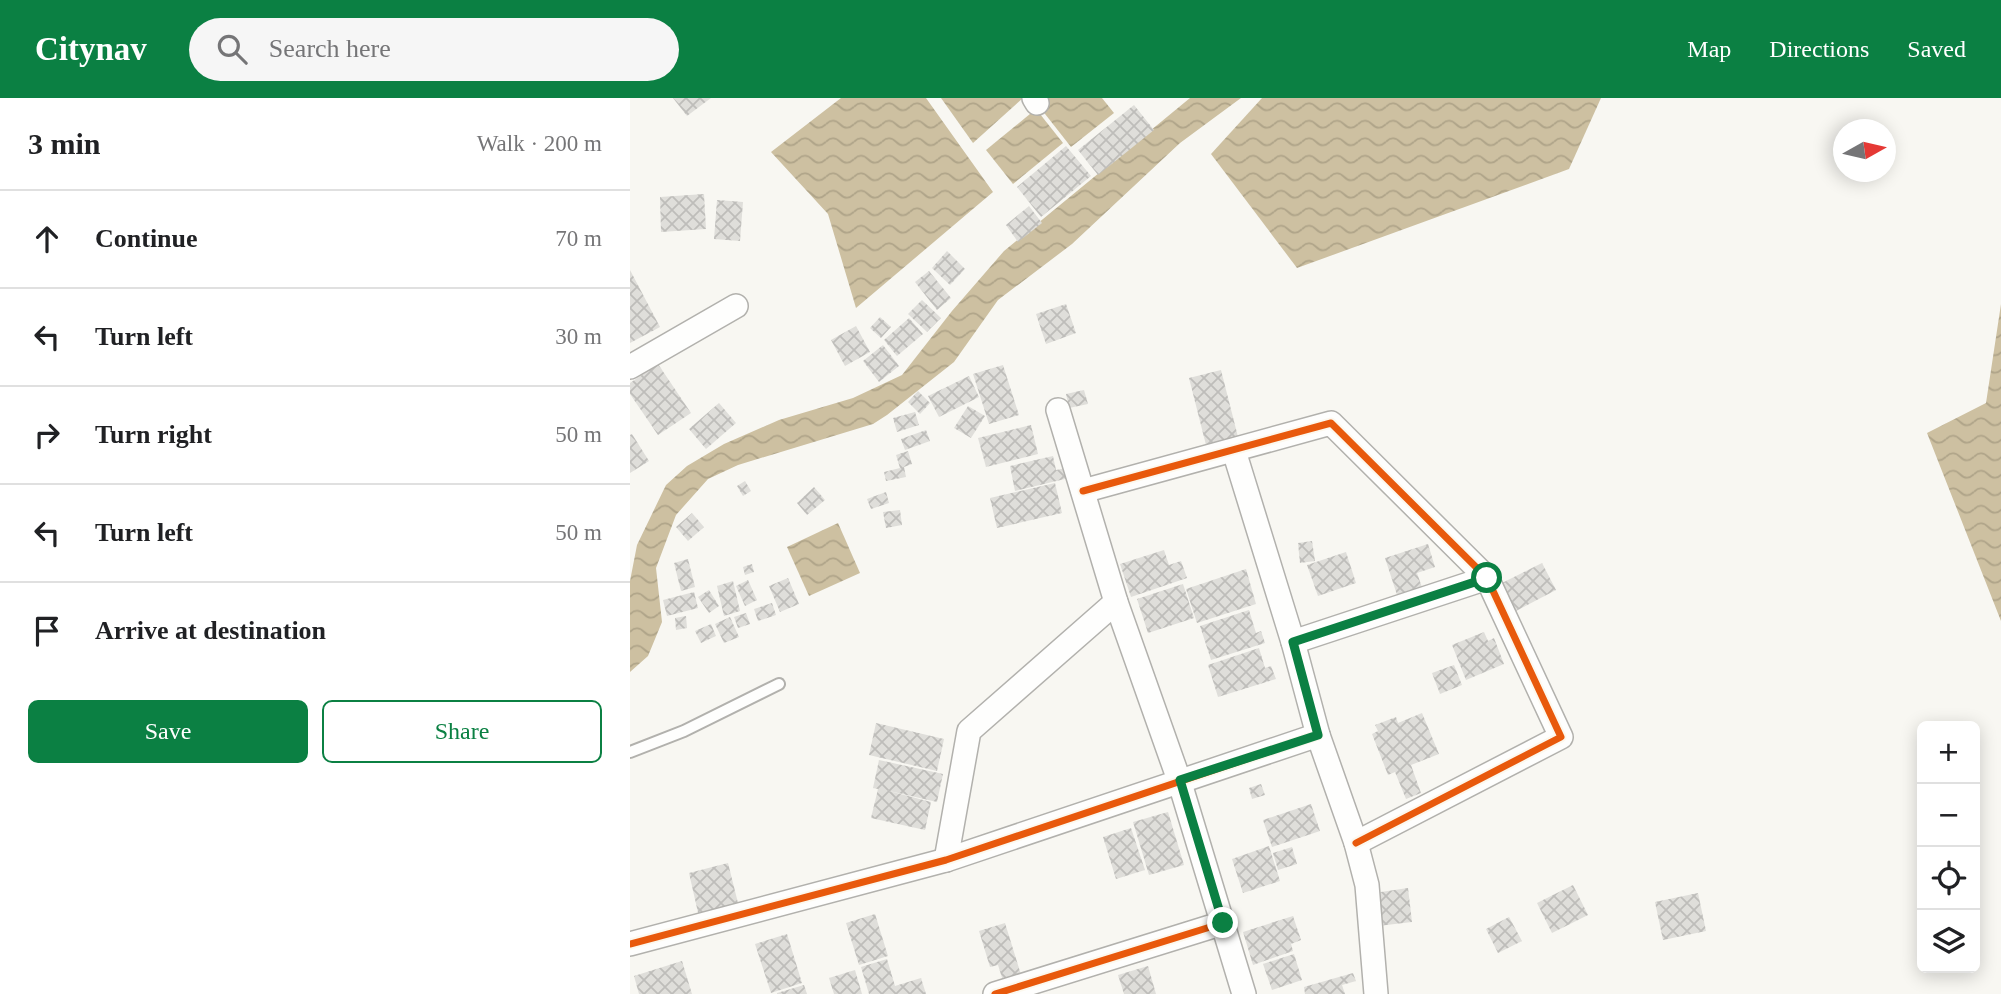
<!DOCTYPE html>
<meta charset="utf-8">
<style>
body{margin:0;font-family:"Times New Roman",serif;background:#f6f6f6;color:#202124}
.controls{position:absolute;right:21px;bottom:21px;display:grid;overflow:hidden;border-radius:10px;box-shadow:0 4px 18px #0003}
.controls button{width:63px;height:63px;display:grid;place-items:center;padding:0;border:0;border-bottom:2px solid #e0e0e0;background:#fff;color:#202124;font:35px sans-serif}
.compass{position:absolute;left:1203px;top:21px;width:63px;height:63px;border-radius:50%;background:#fff;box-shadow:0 4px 18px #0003;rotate:82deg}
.stop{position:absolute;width:21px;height:21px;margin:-16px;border:5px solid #0b8043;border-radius:50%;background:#fff}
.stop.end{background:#0b8043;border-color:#fff;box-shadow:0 2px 7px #0008}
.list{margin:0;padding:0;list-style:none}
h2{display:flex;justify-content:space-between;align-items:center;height:91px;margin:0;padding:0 28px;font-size:30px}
h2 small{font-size:23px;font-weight:400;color:#757577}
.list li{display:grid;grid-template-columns:46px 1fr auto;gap:21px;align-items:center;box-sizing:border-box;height:98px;padding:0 28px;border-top:2px solid #e0e0e0}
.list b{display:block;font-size:26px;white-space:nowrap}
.list em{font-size:23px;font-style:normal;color:#757577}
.actions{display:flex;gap:14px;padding:21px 28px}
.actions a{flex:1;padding:16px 0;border:2px solid #0b8043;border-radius:10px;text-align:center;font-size:24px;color:#0b8043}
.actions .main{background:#0b8043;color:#fff}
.icon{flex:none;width:38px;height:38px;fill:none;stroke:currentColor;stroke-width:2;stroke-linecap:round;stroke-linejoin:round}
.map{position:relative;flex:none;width:1371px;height:896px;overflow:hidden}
header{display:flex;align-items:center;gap:42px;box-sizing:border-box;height:98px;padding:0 35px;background:#0b8043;color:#fff}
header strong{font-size:33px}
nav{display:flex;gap:38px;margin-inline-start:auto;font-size:24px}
.search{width:490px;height:63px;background:#f6f6f6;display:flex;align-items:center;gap:18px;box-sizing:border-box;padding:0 24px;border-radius:38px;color:#757577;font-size:26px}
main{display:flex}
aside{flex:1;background:#fff}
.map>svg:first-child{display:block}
.water{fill:url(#water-waves)}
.building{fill:url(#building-cross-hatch)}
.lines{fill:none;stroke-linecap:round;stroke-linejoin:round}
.service-casing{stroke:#b2b1ad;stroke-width:14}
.minor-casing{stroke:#b2b1ad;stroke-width:26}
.service{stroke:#fefefd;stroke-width:10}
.minor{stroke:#fefefd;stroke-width:23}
.cycleway-casing{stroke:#fcf8ee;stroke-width:11}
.cycleway{stroke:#e8590c;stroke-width:7}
.route{stroke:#0b8043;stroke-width:9}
</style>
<header>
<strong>Citynav</strong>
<div class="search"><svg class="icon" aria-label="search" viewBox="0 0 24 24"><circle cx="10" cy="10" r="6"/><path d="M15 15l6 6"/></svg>Search here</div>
<nav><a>Map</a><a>Directions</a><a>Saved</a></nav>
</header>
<main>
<aside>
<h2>3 min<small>Walk · 200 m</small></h2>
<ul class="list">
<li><svg class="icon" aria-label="ahead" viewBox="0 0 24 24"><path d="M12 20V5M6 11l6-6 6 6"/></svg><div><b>Continue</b></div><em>70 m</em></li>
<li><svg class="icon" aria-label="left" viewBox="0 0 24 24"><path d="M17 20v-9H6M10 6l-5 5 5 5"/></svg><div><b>Turn left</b></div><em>30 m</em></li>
<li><svg class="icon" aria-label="right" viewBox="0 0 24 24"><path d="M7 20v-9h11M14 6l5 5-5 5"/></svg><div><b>Turn right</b></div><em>50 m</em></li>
<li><svg class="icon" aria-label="left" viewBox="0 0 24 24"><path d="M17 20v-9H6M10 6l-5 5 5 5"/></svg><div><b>Turn left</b></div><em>50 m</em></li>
<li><svg class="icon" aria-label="arrive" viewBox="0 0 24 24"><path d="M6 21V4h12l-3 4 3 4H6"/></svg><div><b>Arrive at destination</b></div></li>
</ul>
<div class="actions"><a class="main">Save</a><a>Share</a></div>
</aside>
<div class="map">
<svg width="1371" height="896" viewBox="0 0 1371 896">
<defs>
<pattern id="water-waves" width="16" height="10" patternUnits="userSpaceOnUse" patternTransform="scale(1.75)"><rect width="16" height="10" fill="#cdc0a1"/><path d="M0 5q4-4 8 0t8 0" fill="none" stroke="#afa489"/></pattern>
<pattern id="building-cross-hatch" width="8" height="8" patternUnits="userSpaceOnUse" patternTransform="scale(1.75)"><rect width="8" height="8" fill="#dfdeda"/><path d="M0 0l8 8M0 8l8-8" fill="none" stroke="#bebdba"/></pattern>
</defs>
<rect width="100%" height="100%" fill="#f8f7f2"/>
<!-- water -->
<g class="water">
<polygon points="211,0 296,0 363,94 226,210 198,116 141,54"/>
<polygon points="311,0 393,0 343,45"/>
<polygon points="417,0 472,0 484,15 441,49 408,7"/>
<polygon points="560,0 611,0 550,45 442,146 368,202 324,264 257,317 243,326 108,367 78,381 46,417 26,470 32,524 18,558 0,574 0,483 7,447 36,387 57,368 94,346 149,322 223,300 272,277 322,213 374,153"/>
<polygon points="632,0 971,0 939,71 667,170 581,56"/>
<polygon points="406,11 433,45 383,86 356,52"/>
<polygon points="1371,206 1371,523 1297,335 1356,305"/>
<polygon points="208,425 230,475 179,498 157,449"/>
</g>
<!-- building -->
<g class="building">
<polygon points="43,0 81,0 57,18"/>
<polygon points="504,7 524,32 468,77 448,52"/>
<polygon points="436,48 461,78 411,119 387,89"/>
<polygon points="74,96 76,131 31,134 30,99"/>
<polygon points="87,102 113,104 110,143 84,141"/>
<polygon points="399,108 412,125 388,144 376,127"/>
<polygon points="317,153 335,171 320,187 302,170"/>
<polygon points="0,172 30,229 0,245"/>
<polygon points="299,173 321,200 307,212 285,184"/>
<polygon points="292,202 311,220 297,234 278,216"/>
<polygon points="436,206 446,235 416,246 406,216"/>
<polygon points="250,219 261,229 251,240 240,230"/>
<polygon points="279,220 293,236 267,258 254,242"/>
<polygon points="226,228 240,254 215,268 201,242"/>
<polygon points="253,247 269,268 249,284 233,263"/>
<polygon points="28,266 61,315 28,337 0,296 0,285"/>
<polygon points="373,267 389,317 359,326 343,276"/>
<polygon points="591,272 608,339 576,347 559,280"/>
<polygon points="339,278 349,299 309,319 298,298"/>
<polygon points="454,292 458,306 439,310 436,296"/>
<polygon points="288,293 300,305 290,316 278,304"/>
<polygon points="89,305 106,325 76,351 59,331"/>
<polygon points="338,308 355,318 341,340 324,330"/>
<polygon points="285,314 289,327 267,334 263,320"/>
<polygon points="401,327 408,356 356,369 348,340"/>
<polygon points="296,332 300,343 275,352 271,341"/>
<polygon points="2,336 19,363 0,375 0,337"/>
<polygon points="278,353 282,366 274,369 276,379 256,383 254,374 270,370 266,357"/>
<polygon points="423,358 426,372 436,370 439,380 385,393 380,368"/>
<polygon points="115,383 121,393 113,398 107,388"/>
<polygon points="425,385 432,415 367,430 360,400"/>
<polygon points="184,389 195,402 177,417 167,405"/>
<polygon points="256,394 259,405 241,411 237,401"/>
<polygon points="270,412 272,427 256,430 253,414"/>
<polygon points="62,415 74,429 58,443 46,429"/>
<polygon points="682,443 685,463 670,465 668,445"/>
<polygon points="798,446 805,469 787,475 793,492 768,500 755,460"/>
<polygon points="534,452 539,467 551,463 557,480 501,499 490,466"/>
<polygon points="716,454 726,485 688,498 677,467"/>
<polygon points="58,461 65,489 51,493 44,465"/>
<polygon points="912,465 926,492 886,513 872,485"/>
<polygon points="122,466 124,474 115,477 113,469"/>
<polygon points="616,471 626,506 567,525 556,491"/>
<polygon points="158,480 169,506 150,514 139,488"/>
<polygon points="118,482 127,502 115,508 106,488"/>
<polygon points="103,483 110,513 94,518 87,488"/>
<polygon points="553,486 564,520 518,535 507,501"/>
<polygon points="79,492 89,508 79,515 68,499"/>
<polygon points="64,494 68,510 37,518 33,502"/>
<polygon points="142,505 146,517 128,523 124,511"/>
<polygon points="619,512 626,535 631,533 635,545 581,562 570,528"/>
<polygon points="116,515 120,526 108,530 104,519"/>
<polygon points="56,518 57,530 46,532 45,520"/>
<polygon points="100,519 109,539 94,545 85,526"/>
<polygon points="81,526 86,538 71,545 65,533"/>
<polygon points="854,534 858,543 864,540 874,566 836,582 822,547"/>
<polygon points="629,550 635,570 641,568 646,581 588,599 578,567"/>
<polygon points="824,567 832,587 810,596 802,575"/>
<polygon points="792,615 809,656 781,667 791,695 776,701 765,674 758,677 742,636 748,633 745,627 766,619 768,625"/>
<polygon points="246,625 314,641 307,673 239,657"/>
<polygon points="249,662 313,676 307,704 255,692 301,704 295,732 241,720 248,691 243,690"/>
<polygon points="631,686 635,697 622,701 619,690"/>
<polygon points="681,706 690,733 642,749 633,722"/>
<polygon points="538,714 554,767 519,777 503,724"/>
<polygon points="501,730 515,772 486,781 473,739"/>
<polygon points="639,748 650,783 613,795 602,761"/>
<polygon points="662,749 667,766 648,772 643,755"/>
<polygon points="98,765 109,809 69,819 59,775"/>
<polygon points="943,787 958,817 922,835 907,805"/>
<polygon points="778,790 782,824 748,828 744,795"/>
<polygon points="1068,795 1076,833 1033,842 1025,804"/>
<polygon points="245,816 258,858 229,867 216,825"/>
<polygon points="663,818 671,842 661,846 663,853 623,867 613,834"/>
<polygon points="879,819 892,843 868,855 856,831"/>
<polygon points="375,825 392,880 374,886 368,867 360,869 349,833"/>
<polygon points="157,836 172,885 141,895 125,846"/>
<polygon points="664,856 672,882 642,892 633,866"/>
<polygon points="257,861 265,888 291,880 296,896 239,896 231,869"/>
<polygon points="52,863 62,896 9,896 4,878"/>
<polygon points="518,868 526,896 494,896 488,877"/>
<polygon points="225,872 232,896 204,896 199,880"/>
<polygon points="723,875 726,883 712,887 715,896 675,896 674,889"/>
<polygon points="174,887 177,896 147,896 147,895"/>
</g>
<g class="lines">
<defs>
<polyline id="service" points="0,654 54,633 149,586"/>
<g id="minor">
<polyline points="404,0 407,5"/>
<polyline points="0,269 106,208"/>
<polyline points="428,312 486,504 549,682 614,896"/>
<polyline points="604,353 663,544 688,637 726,745 737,787 746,896"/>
<polyline points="453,393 701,325 857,480 931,639 726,745"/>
<polyline points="663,544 857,480"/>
<polyline points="316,762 339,633 486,504"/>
<polyline points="0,846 316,762 688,637"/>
<polyline points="365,896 593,825"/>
</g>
</defs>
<!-- service casing -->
<use href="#service" class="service-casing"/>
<!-- minor casing -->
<use href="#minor" class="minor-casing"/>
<!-- service -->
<use href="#service" class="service"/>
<!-- minor -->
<use href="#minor" class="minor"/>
<defs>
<g id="cycleway">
<polyline points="453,393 701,325 857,480 931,639 726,745"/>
<polyline points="0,846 316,762 688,637"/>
<polyline points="365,896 593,825"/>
</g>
</defs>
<!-- cycleway casing -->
<use href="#cycleway" class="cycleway-casing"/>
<!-- cycleway -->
<use href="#cycleway" class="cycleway"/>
</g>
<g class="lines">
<!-- route -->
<polyline class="route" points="593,825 550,682 688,637 663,544 857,480"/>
</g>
</svg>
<div class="controls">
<button>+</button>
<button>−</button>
<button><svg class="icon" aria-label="locate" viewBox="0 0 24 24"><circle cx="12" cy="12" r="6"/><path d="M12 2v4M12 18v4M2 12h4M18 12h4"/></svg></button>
<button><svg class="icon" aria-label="layers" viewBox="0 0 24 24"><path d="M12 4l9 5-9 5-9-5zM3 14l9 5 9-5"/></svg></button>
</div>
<svg class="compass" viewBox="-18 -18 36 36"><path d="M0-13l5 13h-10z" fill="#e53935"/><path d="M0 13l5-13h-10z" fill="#757577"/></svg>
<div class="stop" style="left:857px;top:480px"></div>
<div class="stop end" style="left:593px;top:825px"></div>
</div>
</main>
